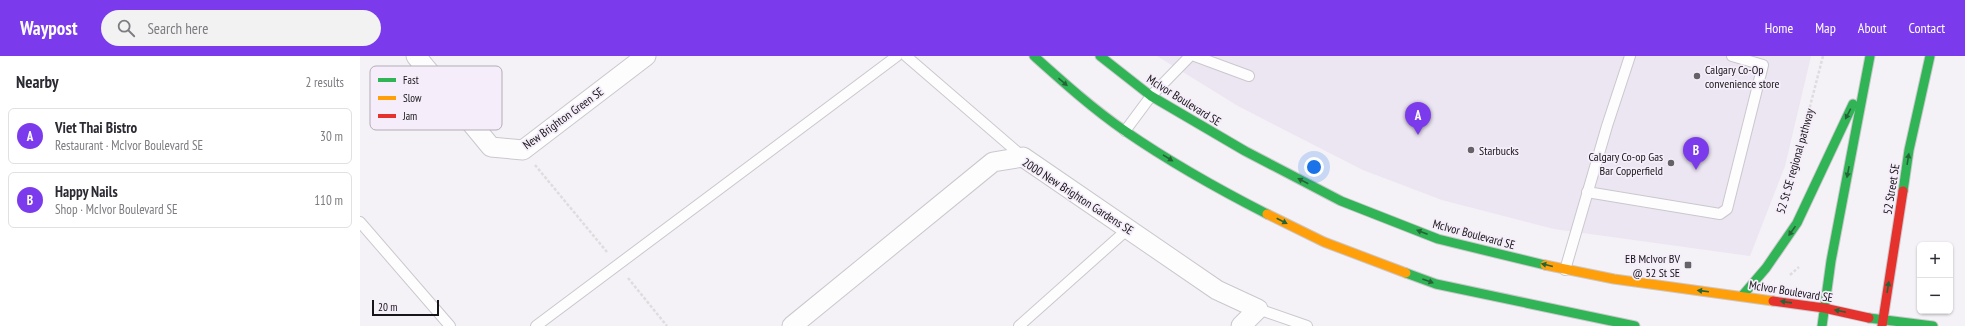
<!DOCTYPE html>
<meta charset="utf-8">
<style>
body{margin:0;font-family:"PT Sans Narrow",sans-serif;background:#f2f2f3;color:#2b2b33}
.controls{position:absolute;right:12px;bottom:12px;display:grid;overflow:hidden;border-radius:6px;box-shadow:0 1px 3px #0004}
.controls button{width:36px;height:36px;display:grid;place-items:center;padding:0;border:0;border-bottom:1px solid #e1e1e2;background:#fff;color:#2b2b33;font:20px sans-serif}
.scale{position:absolute;left:12px;bottom:10px;width:67px;box-sizing:border-box;padding-left:4px;border:2px solid #171519;border-top:0;font-size:11px;line-height:14px;white-space:nowrap;color:#171519;-webkit-text-stroke:3px #f5eefa;paint-order:stroke}
.you{position:absolute;left:954px;top:111px;width:14px;height:14px;margin:-10px;border:3px solid #fff;border-radius:50%;background:#1a73e8;box-shadow:0 0 0 6px #1a73e833}
.badge{display:grid;place-items:center;width:26px;height:26px;border-radius:50%;background:#7c3aed;color:#fff;font-size:13px;font-weight:700}
.pin{position:absolute;translate:-50% -33px;filter:drop-shadow(0 1px 2px #0008)}
.pin::after{content:'';position:absolute;top:21px;width:14px;height:12px;background:inherit;clip-path:polygon(0 0,100% 0,50% 100%)}
.list{margin:0;padding:0;list-style:none}
h2{display:flex;justify-content:space-between;align-items:center;height:52px;margin:0;padding:0 16px;font-size:17px}
h2 small{font-size:13px;font-weight:400;color:#7c7c81}
.list li{display:grid;grid-template-columns:26px 1fr auto;gap:12px;align-items:center;box-sizing:border-box;height:56px;margin:0 8px 8px;padding:0 8px;border:1px solid #e1e1e2;border-radius:6px}
.list b{display:block;font-size:15px;white-space:nowrap}
.list p{margin:0;font-size:13px;white-space:nowrap;color:#7c7c81}
.list em{font-size:13px;font-style:normal;color:#7c7c81}
.icon{flex:none;width:22px;height:22px;fill:none;stroke:currentColor;stroke-width:2;stroke-linecap:round;stroke-linejoin:round}
.map{position:relative;flex:none;width:1605px;height:270px;overflow:hidden}
header{display:flex;align-items:center;gap:24px;box-sizing:border-box;height:56px;padding:0 20px;background:#7c3aed;color:#fff}
header strong{font-size:19px}
nav{display:flex;gap:22px;margin-inline-start:auto;font-size:14px}
.search{width:280px;height:36px;background:#f2f2f3;display:flex;align-items:center;gap:10px;box-sizing:border-box;padding:0 14px;border-radius:22px;color:#7c7c81;font-size:15px}
main{display:flex}
aside{flex:1;background:#fff}
.map>svg:first-child{display:block}
.built{fill:#ece5f2}
.lines{fill:none;stroke-linecap:round;stroke-linejoin:round}
.lane-casing{stroke:#cbc8cd;stroke-width:12}
.street-casing{stroke:#cbc8cd;stroke-width:21}
.fast-casing{stroke:#cbc8cd;stroke-width:11}
.slow-casing{stroke:#cbc8cd;stroke-width:11}
.jam-casing{stroke:#cbc8cd;stroke-width:11}
.path{stroke:#deddde;stroke-width:2.5;stroke-dasharray:3 2;stroke-linecap:butt}
.lane{stroke:#fdfdfe;stroke-width:10}
.street{stroke:#fdfdfe;stroke-width:19}
.fast{stroke:#30b455;stroke-width:9}
.slow{stroke:#ff9f0a;stroke-width:9}
.jam{stroke:#e5322d;stroke-width:9}
.oneway{fill:#246437}
.poi-dot{fill:#646267;stroke:#f5eefa;stroke-width:1.5}
.labels{text-anchor:middle;dominant-baseline:central;stroke-width:3.5;stroke-linejoin:round;paint-order:stroke}
.poi-label{font-size:12px;fill:#171519;stroke:#f5eefa;text-anchor:start}
.street-label{font-size:12px;fill:#171519;stroke:#f5eefa}
.key{fill:#f5eefa;stroke:#b2adb6;stroke-width:1}
.key-label{font-size:11px;fill:#171519}
</style>
<header>
<strong>Waypost</strong>
<div class="search"><svg class="icon" aria-label="search" viewBox="0 0 24 24"><circle cx="10" cy="10" r="6"/><path d="M15 15l6 6"/></svg>Search here</div>
<nav><a>Home</a><a>Map</a><a>About</a><a>Contact</a></nav>
</header>
<main>
<aside>
<h2>Nearby<small>2 results</small></h2>
<ul class="list">
<li><span class="badge">A</span><div><b>Viet Thai Bistro</b><p>Restaurant · McIvor Boulevard SE</p></div><em>30 m</em></li>
<li><span class="badge">B</span><div><b>Happy Nails</b><p>Shop · McIvor Boulevard SE</p></div><em>110 m</em></li>
</ul>
</aside>
<div class="map">
<svg width="1605" height="270" viewBox="0 0 1605 270">
<rect width="100%" height="100%" fill="#f4f1f7"/>
<!-- built -->
<polygon class="built" points="797,0 1451,0 1425,110 1390,200 1194,173 1082,144 1003,114 878,50"/>
<g class="lines">
<defs>
<g id="lane">
<polyline points="546,0 663,101"/>
<polyline points="835,0 889,20"/>
<polyline points="765,75 791,40 830,0"/>
<polyline points="1227,136 1360,158 1367,153 1403,9 1372,0"/>
<polyline points="0,166 90,270"/>
<polyline points="1205,214 1247,70 1270,0"/>
<polyline points="898,253 947,270"/>
<polyline points="176,270 537,0"/>
<polyline points="659,270 769,172"/>
</g>
<g id="street">
<polyline points="56,0 131,91 163,94 286,0"/>
<polyline points="432,270 633,106 663,101 857,234 898,253 881,270"/>
</g>
<g id="fast">
<path d="M674 0C703 26 733 53 765 75 810 106 858 133 907 158"/>
<polyline points="740,0 791,40 885,95 981,145 1078,183 1185,209"/>
<polyline points="1543,135 1549,94 1570,0"/>
<polyline points="1046,217 1076,228 1275,270"/>
<polyline points="1382,240 1406,212 1437,167 1493,48"/>
<polyline points="1509,262 1573,270"/>
<polyline points="1462,270 1471,205 1510,0"/>
</g>
<g id="slow">
<polyline points="907,158 964,186 1046,217"/>
<polyline points="1185,209 1254,223 1413,245"/>
</g>
<g id="jam">
<polyline points="1413,245 1464,252 1509,262"/>
<polyline points="1522,270 1543,135"/>
</g>
</defs>
<!-- lane casing -->
<use href="#lane" class="lane-casing"/>
<!-- street casing -->
<use href="#street" class="street-casing"/>
<!-- fast casing -->
<use href="#fast" class="fast-casing"/>
<!-- slow casing -->
<use href="#slow" class="slow-casing"/>
<!-- jam casing -->
<use href="#jam" class="jam-casing"/>
<!-- path -->
<g class="path">
<polyline points="175,109 247,196"/>
<polyline points="1431,124 1463,0"/>
<polyline points="1430,219 1439,211"/>
<polyline points="268,222 307,270"/>
</g>
<!-- lane -->
<use href="#lane" class="lane"/>
<!-- street -->
<use href="#street" class="street"/>
<!-- fast -->
<use href="#fast" class="fast"/>
<!-- slow -->
<use href="#slow" class="slow"/>
<!-- jam -->
<use href="#jam" class="jam"/>
</g>
<!-- one-way arrows -->
<defs><path id="oneway-solid" d="M-6-.8H1V-3.2L6.5 0L1 3.2V.8H-6Z"/></defs>
<g class="oneway">
<use href="#oneway-solid" transform="translate(703 26) rotate(41)"/>
<use href="#oneway-solid" transform="translate(1488 58) rotate(117)"/>
<use href="#oneway-solid" transform="translate(808 102) rotate(32)"/>
<use href="#oneway-solid" transform="translate(1548 103) rotate(-81)"/>
<use href="#oneway-solid" transform="translate(1488 116) rotate(101)"/>
<use href="#oneway-solid" transform="translate(943 125) rotate(-153)"/>
<use href="#oneway-solid" transform="translate(922 165) rotate(27)"/>
<use href="#oneway-solid" transform="translate(1432 175) rotate(125)"/>
<use href="#oneway-solid" transform="translate(1062 176) rotate(-159)"/>
<use href="#oneway-solid" transform="translate(1187 209) rotate(-166)"/>
<use href="#oneway-solid" transform="translate(1068 225) rotate(20)"/>
<use href="#oneway-solid" transform="translate(1528 231) rotate(-81)"/>
<use href="#oneway-solid" transform="translate(1343 235) rotate(-173)"/>
<use href="#oneway-solid" transform="translate(1426 246) rotate(-172)"/>
<use href="#oneway-solid" transform="translate(1480 255) rotate(-168)"/>
</g>
<!-- markers -->
<g class="poi-dot">
<circle cx="1337" cy="20" r="4"/>
<circle cx="1111" cy="94" r="4"/>
<circle cx="1311" cy="107" r="4"/>
<rect x="1324" y="205" width="8" height="8" rx="2"/>
</g>
<g class="labels">
<!-- poi labels -->
<g class="poi-label">
<text x="1345" y="13">Calgary Co-Op<tspan x="1345" dy="14">convenience store</tspan></text>
<text x="1119" y="94">Starbucks</text>
<text x="1303" y="100" text-anchor="end">Calgary Co-op Gas<tspan x="1303" dy="14">Bar Copperfield</tspan></text>
<text x="1320" y="202" text-anchor="end">EB McIvor BV<tspan x="1320" dy="14">@ 52 St SE</tspan></text>
</g>
<!-- street labels -->
<g class="street-label">
<text transform="translate(824 44) rotate(32)">McIvor Boulevard SE</text>
<text transform="translate(203 62) rotate(-36)">New Brighton Green SE</text>
<text transform="translate(1435 105) rotate(-74)">52 St SE regional pathway</text>
<text transform="translate(1531 133) rotate(-81)">52 Street SE</text>
<text transform="translate(718 140) rotate(33)">2000 New Brighton Gardens SE</text>
<text transform="translate(1114 178) rotate(15)">McIvor Boulevard SE</text>
<text transform="translate(1431 235) rotate(9)">McIvor Boulevard SE</text>
</g>
</g>
<!-- legend -->
<rect x="10" y="10" width="132" height="64" rx="6" class="key"/>
<rect x="18" y="22" width="18" height="4" fill="#30b455"/>
<rect x="18" y="40" width="18" height="4" fill="#ff9f0a"/>
<rect x="18" y="58" width="18" height="4" fill="#e5322d"/>
<g class="key-label">
<text x="43" y="28">Fast</text>
<text x="43" y="46">Slow</text>
<text x="43" y="64">Jam</text>
</g>
</svg>
<div class="controls">
<button>+</button>
<button>−</button>
</div>
<div class="scale">20 m</div>
<div class="you"></div>
<div class="pin badge" style="left:1058px;top:79px">A</div>
<div class="pin badge" style="left:1336px;top:114px">B</div>
</div>
</main>
